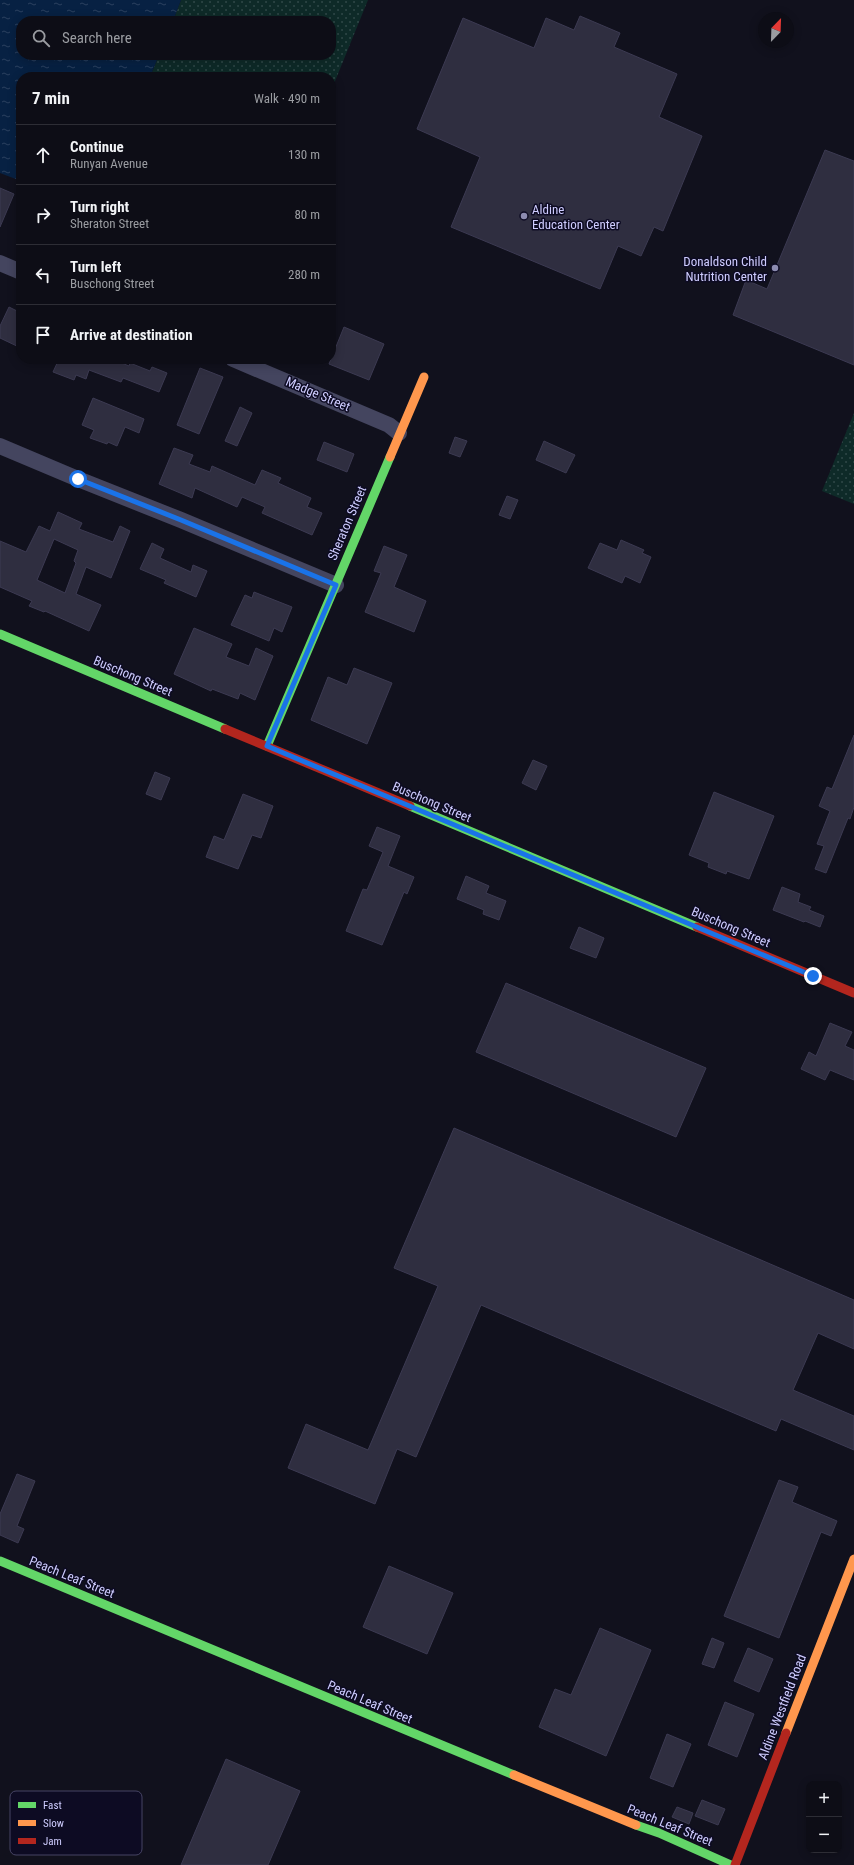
<!DOCTYPE html>
<meta charset="utf-8">
<style>
body{margin:0;font-family:"Roboto Condensed",sans-serif;background:#1b1b23;color:#f1f3f6}
.controls{position:absolute;right:12px;bottom:12px;display:grid;overflow:hidden;border-radius:8px;box-shadow:0 2px 10px #0003}
.controls button{width:36px;height:36px;display:grid;place-items:center;padding:0;border:0;border-bottom:1px solid #2d2d35;background:#0d0d16;color:#f1f3f6;font:20px sans-serif}
.compass{position:absolute;left:758px;top:12px;width:36px;height:36px;border-radius:50%;background:#0d0d16;box-shadow:0 2px 10px #0003;rotate:23deg}
.stop{position:absolute;width:12px;height:12px;margin:-9px;border:3px solid #1a73e8;border-radius:50%;background:#fff}
.stop.end{background:#1a73e8;border-color:#fff;box-shadow:0 1px 4px #0008}
.list{margin:0;padding:0;list-style:none}
h2{display:flex;justify-content:space-between;align-items:center;height:52px;margin:0;padding:0 16px;font-size:17px}
h2 small{font-size:13px;font-weight:400;color:#9a9ca1}
.list li{display:grid;grid-template-columns:26px 1fr auto;gap:12px;align-items:center;box-sizing:border-box;height:60px;padding:0 16px;border-top:1px solid #2d2d35}
.list b{display:block;font-size:15px;white-space:nowrap}
.list p{margin:0;font-size:13px;white-space:nowrap;color:#9a9ca1}
.list em{font-size:13px;font-style:normal;color:#9a9ca1}
.icon{flex:none;width:22px;height:22px;fill:none;stroke:currentColor;stroke-width:2;stroke-linecap:round;stroke-linejoin:round}
.map{position:relative;flex:none;width:854px;height:1865px;overflow:hidden}
.search{position:absolute;background:#0d0d16;box-shadow:0 2px 10px #0003;left:16px;top:16px;width:320px;height:44px;display:flex;align-items:center;gap:10px;box-sizing:border-box;padding:0 14px;border-radius:16px;color:#9a9ca1;font-size:15px}
.panel{position:absolute;background:#0d0d16;box-shadow:0 2px 10px #0003;left:16px;top:72px;width:320px;height:292px;border-radius:16px}
.map>svg:first-child{display:block}
.grass{fill:url(#grass-dots)}
.water{fill:url(#water-ripples)}
.building{fill:#2f2e40;stroke:#3c3a52;fill-rule:evenodd}
.lines{fill:none;stroke-linecap:round;stroke-linejoin:round}
.street{stroke:#44455f;stroke-width:16}
.fast{stroke:#63d668;stroke-width:9}
.slow{stroke:#ff974d;stroke-width:9}
.jam{stroke:#b3261e;stroke-width:9}
.route{stroke:#1a73e8;stroke-width:5}
.poi-dot{fill:#8c8bb0;stroke:#0d0b23;stroke-width:1.5}
.labels{text-anchor:middle;dominant-baseline:central;stroke-width:3;stroke-linejoin:round;paint-order:stroke}
.poi-label{font-size:13px;fill:#cfcdff;stroke:#0d0b23;text-anchor:start}
.street-label{font-size:13px;fill:#cfcdff;stroke:#0d0b23}
.key{fill:#0d0b23;stroke:#474565;stroke-width:1}
.key-label{font-size:11px;fill:#cfcdff}
</style>
<div class="map">
<svg width="854" height="1865" viewBox="0 0 854 1865">
<defs>
<pattern id="grass-dots" width="8" height="8" patternUnits="userSpaceOnUse"><rect width="8" height="8" fill="#0e2a28"/><path d="M2 2h.1M6 6h.1" fill="none" stroke="#304848" stroke-width="1.8" stroke-linecap="round"/></pattern>
<pattern id="water-ripples" width="26" height="14" patternUnits="userSpaceOnUse"><rect width="26" height="14" fill="#072143"/><path d="M2 4q2-2 4 0t4 0M15 11q2-2 4 0t4 0" fill="none" stroke="#2a405f"/></pattern>
</defs>
<rect width="100%" height="100%" fill="#11111d"/>
<!-- grass -->
<g class="grass">
<polygon points="181,0 368,0 331,91 331,77 150,77 159,55 331,55 331,21 173,21"/>
<polygon points="854,413 854,504 822,491"/>
</g>
<!-- water -->
<polygon class="water" points="0,0 181,0 173,21 21,21 21,55 159,55 150,77 21,77 21,181 0,173"/>
<!-- building -->
<g class="building">
<polygon points="580,16 620,33 614,47 677,74 659,117 702,136 663,231 654,227 641,256 618,246 600,289 451,227 480,157 417,129 463,18 534,48 546,18 574,30"/>
<polygon points="825,150 854,161 854,365 733,315 746,280 767,289"/>
<polygon points="0,188 14,194 0,227"/>
<polygon points="9,307 21,313 21,348 0,338 0,326"/>
<polygon points="344,327 384,344 369,380 329,364"/>
<polygon points="59,359 112,359 129,366 130,363 150,371 152,367 167,373 159,392 123,378 121,382 89,370 86,379 76,375 74,380 53,372"/>
<polygon points="200,368 223,377 199,434 177,425"/>
<polygon points="93,398 144,419 139,433 125,427 117,446 108,442 107,444 90,438 94,430 82,425"/>
<polygon points="240,407 252,413 237,446 225,441"/>
<polygon points="455,437 467,441 460,457 449,453"/>
<polygon points="544,441 575,455 566,473 536,460"/>
<polygon points="324,442 354,454 347,472 317,460"/>
<polygon points="174,448 193,455 189,464 210,472 212,466 255,485 262,470 281,478 278,483 311,498 307,507 322,513 312,535 262,513 265,507 242,497 237,507 195,488 192,498 159,484"/>
<polygon points="507,496 518,500 510,519 499,515"/>
<path d="M58 512 82 523 79 529 113 542 120 526 130 531 111 578 86 567 76 594 101 605 89 631 45 611 44 612 29 606 32 601 0 587V541L26 552 39 526 50 531ZM54 539 78 550 74 561 76 563 65 593 37 580Z"/>
<polygon points="621,540 644,550 642,553 651,557 640,583 625,576 622,583 588,568 600,543 617,550"/>
<polygon points="152,543 164,549 160,558 191,572 193,565 207,571 196,597 164,583 166,580 140,569"/>
<polygon points="384,546 407,555 394,587 426,601 414,632 365,612 381,573 374,571"/>
<polygon points="254,592 292,607 282,632 274,628 269,641 231,625 245,595 252,598"/>
<polygon points="194,628 232,644 226,657 249,666 256,648 273,656 255,700 240,693 238,699 212,689 211,691 174,674"/>
<polygon points="354,668 392,683 367,744 311,720 328,677 347,685"/>
<polygon points="854,735 854,807 850,819 848,818 826,873 815,869 824,846 817,844 830,811 819,806 827,787 832,789"/>
<polygon points="533,760 547,766 536,790 522,783"/>
<polygon points="155,772 170,778 161,800 146,794"/>
<polygon points="714,792 774,816 749,879 727,871 726,874 708,867 709,863 689,855"/>
<polygon points="243,794 273,806 261,838 252,835 238,869 206,857 214,836 224,840"/>
<polygon points="377,827 400,836 388,866 414,877 407,894 404,892 382,945 346,931 363,889 367,890 383,852 369,846"/>
<polygon points="466,876 489,886 486,893 506,901 499,920 483,914 484,910 457,899"/>
<polygon points="782,887 800,894 798,902 811,907 809,910 824,916 820,927 805,921 804,922 773,910"/>
<polygon points="579,927 604,938 596,958 570,948"/>
<polygon points="506,983 706,1068 676,1137 476,1052"/>
<polygon points="830,1023 852,1032 845,1046 854,1050 854,1080 830,1070 825,1080 801,1069 809,1052 816,1056"/>
<polygon points="454,1128 854,1300 854,1349 818,1333 793,1390 854,1416 854,1450 781,1419 776,1431 481,1305 416,1457 397,1449 375,1504 288,1468 306,1424 368,1450 438,1286 394,1268"/>
<polygon points="17,1474 35,1481 17,1526 24,1529 18,1543 0,1535 0,1514"/>
<polygon points="779,1480 798,1487 792,1502 837,1521 831,1536 821,1532 779,1638 724,1616"/>
<polygon points="389,1566 453,1593 427,1654 363,1627"/>
<polygon points="600,1628 651,1650 606,1756 539,1727 555,1689 571,1695"/>
<polygon points="712,1638 724,1643 714,1668 702,1664"/>
<polygon points="748,1648 773,1659 759,1692 734,1681"/>
<polygon points="725,1702 754,1714 737,1757 708,1745"/>
<polygon points="667,1734 691,1744 673,1787 650,1778"/>
<polygon points="226,1759 300,1791 268,1865 181,1865"/>
<polygon points="702,1800 725,1809 718,1825 695,1816"/>
<polygon points="677,1807 693,1813 689,1824 672,1817"/>
</g>
<g class="lines">
<!-- street -->
<g class="street">
<polyline points="0,263 21,272"/>
<polyline points="233,359 389,425 399,433"/>
<polyline points="0,446 78,479 181,520 336,585"/>
</g>
<!-- fast -->
<g class="fast">
<polyline points="0,634 225,729"/>
<polyline points="267,746 390,457"/>
<polyline points="410,806 697,927"/>
<polyline points="0,1561 514,1775"/>
<polyline points="636,1825 659,1833 731,1865"/>
</g>
<!-- slow -->
<g class="slow">
<polyline points="390,457 424,377"/>
<polyline points="786,1733 854,1559"/>
<polyline points="514,1775 636,1825"/>
</g>
<!-- jam -->
<g class="jam">
<polyline points="225,729 410,806"/>
<polyline points="697,927 854,993"/>
<polyline points="735,1865 786,1733"/>
</g>
</g>
<g class="lines">
<!-- route -->
<polyline class="route" points="78,479 181,520 336,585 267,746 813,976"/>
</g>
<!-- markers -->
<g class="poi-dot">
<circle cx="524" cy="216" r="4"/>
<circle cx="775" cy="268" r="4"/>
</g>
<g class="labels">
<!-- poi labels -->
<g class="poi-label">
<text x="532" y="209">Aldine<tspan x="532" dy="15">Education Center</tspan></text>
<text x="767" y="261" text-anchor="end">Donaldson Child<tspan x="767" dy="15">Nutrition Center</tspan></text>
</g>
<!-- street labels -->
<g class="street-label">
<text transform="translate(318 394) rotate(23)">Madge Street</text>
<text transform="translate(347 523) rotate(-67)">Sheraton Street</text>
<text transform="translate(133 676) rotate(23)">Buschong Street</text>
<text transform="translate(432 802) rotate(23)">Buschong Street</text>
<text transform="translate(731 927) rotate(23)">Buschong Street</text>
<text transform="translate(72 1577) rotate(22)">Peach Leaf Street</text>
<text transform="translate(370 1702) rotate(23)">Peach Leaf Street</text>
<text transform="translate(782 1707) rotate(-69)">Aldine Westfield Road</text>
<text transform="translate(670 1825) rotate(22)">Peach Leaf Street</text>
</g>
</g>
<!-- legend -->
<rect x="10" y="1791" width="132" height="64" rx="6" class="key"/>
<rect x="18" y="1802" width="18" height="6" fill="#63d668"/>
<rect x="18" y="1820" width="18" height="6" fill="#ff974d"/>
<rect x="18" y="1838" width="18" height="6" fill="#b3261e"/>
<g class="key-label">
<text x="43" y="1809">Fast</text>
<text x="43" y="1827">Slow</text>
<text x="43" y="1845">Jam</text>
</g>
</svg>
<div class="controls">
<button>+</button>
<button>−</button>
</div>
<svg class="compass" viewBox="-18 -18 36 36"><path d="M0-13l5 13h-10z" fill="#e53935"/><path d="M0 13l5-13h-10z" fill="#9a9ca1"/></svg>
<div class="stop" style="left:78px;top:479px"></div>
<div class="stop end" style="left:813px;top:976px"></div>
<div class="search"><svg class="icon" aria-label="search" viewBox="0 0 24 24"><circle cx="10" cy="10" r="6"/><path d="M15 15l6 6"/></svg>Search here</div>
<section class="panel">
<h2>7 min<small>Walk · 490 m</small></h2>
<ul class="list">
<li><svg class="icon" aria-label="ahead" viewBox="0 0 24 24"><path d="M12 20V5M6 11l6-6 6 6"/></svg><div><b>Continue</b><p>Runyan Avenue</p></div><em>130 m</em></li>
<li><svg class="icon" aria-label="right" viewBox="0 0 24 24"><path d="M7 20v-9h11M14 6l5 5-5 5"/></svg><div><b>Turn right</b><p>Sheraton Street</p></div><em>80 m</em></li>
<li><svg class="icon" aria-label="left" viewBox="0 0 24 24"><path d="M17 20v-9H6M10 6l-5 5 5 5"/></svg><div><b>Turn left</b><p>Buschong Street</p></div><em>280 m</em></li>
<li><svg class="icon" aria-label="arrive" viewBox="0 0 24 24"><path d="M6 21V4h12l-3 4 3 4H6"/></svg><div><b>Arrive at destination</b></div></li>
</ul>
</section>
</div>
